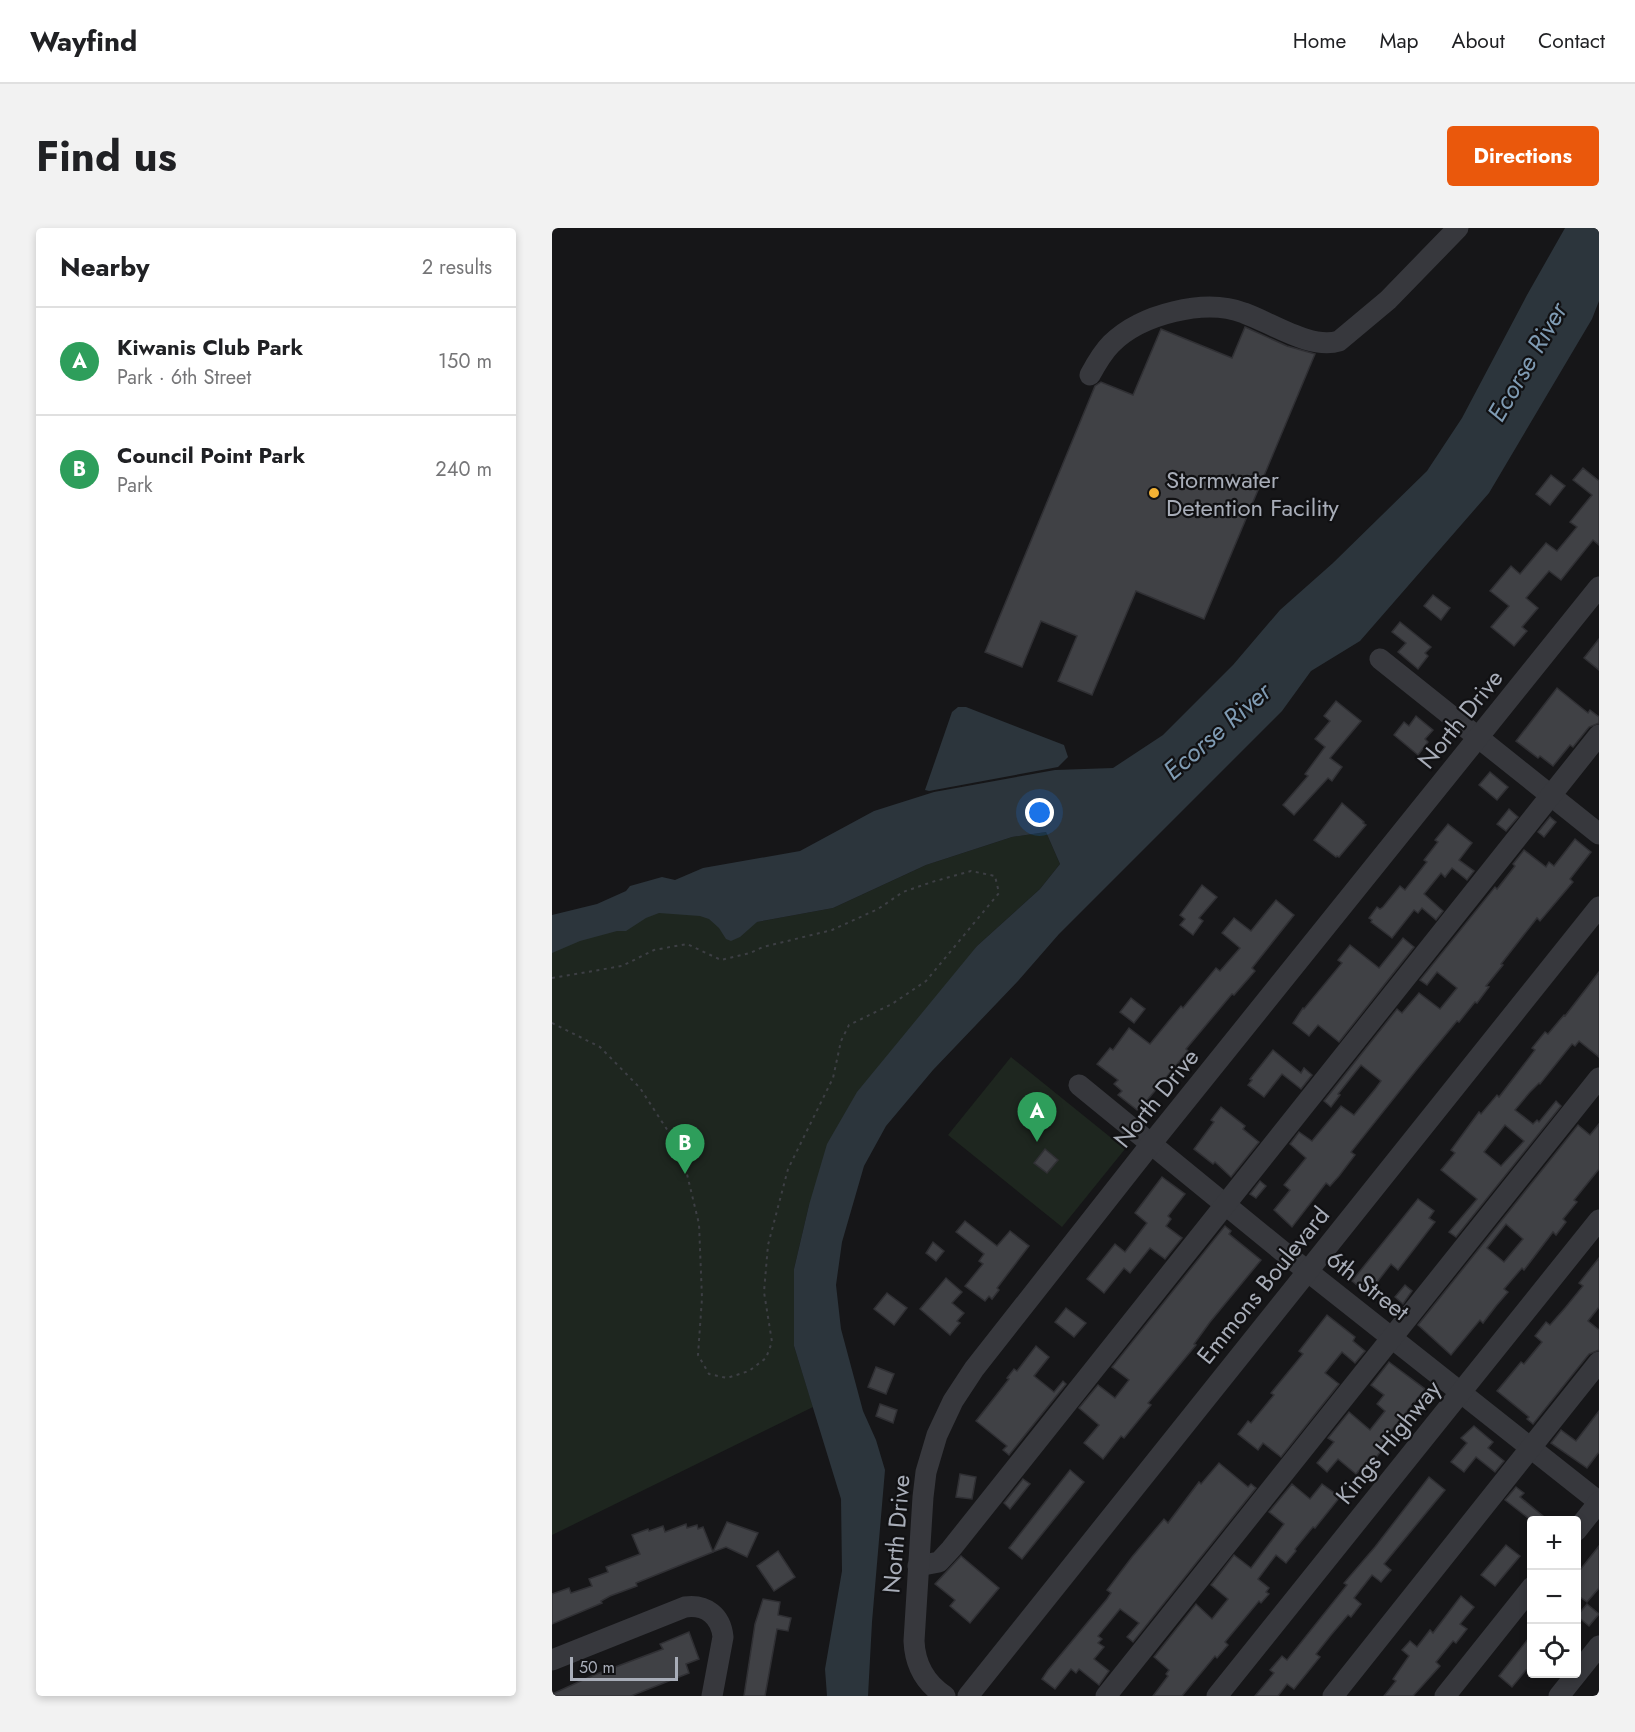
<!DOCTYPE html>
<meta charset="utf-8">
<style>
body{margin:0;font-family:Jost,sans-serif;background:#f2f2f2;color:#202124}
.controls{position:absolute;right:18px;bottom:18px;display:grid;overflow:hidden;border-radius:6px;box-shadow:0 3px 9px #0003}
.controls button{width:54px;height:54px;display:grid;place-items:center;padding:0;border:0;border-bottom:2px solid #e0e0e0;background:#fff;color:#202124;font:30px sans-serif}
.scale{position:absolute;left:18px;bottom:15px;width:108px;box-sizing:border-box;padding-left:6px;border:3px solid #a8adb8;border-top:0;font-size:16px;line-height:21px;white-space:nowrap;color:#a8adb8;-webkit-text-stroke:4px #111113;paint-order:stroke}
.you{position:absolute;left:488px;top:585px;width:21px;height:21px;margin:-15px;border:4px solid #fff;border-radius:50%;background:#1a73e8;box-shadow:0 0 0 9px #1a73e833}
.badge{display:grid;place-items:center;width:39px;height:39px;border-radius:50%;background:#ea580c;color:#fff;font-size:20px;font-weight:700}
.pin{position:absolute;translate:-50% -50px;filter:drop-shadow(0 2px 3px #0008)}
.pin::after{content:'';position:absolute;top:32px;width:21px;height:18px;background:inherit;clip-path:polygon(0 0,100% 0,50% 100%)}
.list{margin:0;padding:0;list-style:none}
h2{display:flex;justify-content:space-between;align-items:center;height:78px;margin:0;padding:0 24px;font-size:26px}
h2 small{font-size:20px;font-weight:400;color:#757577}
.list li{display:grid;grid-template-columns:39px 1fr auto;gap:18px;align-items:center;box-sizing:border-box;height:108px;padding:0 24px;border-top:2px solid #e0e0e0}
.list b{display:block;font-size:22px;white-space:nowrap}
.list p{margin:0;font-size:20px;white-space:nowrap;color:#757577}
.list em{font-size:20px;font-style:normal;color:#757577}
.icon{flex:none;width:33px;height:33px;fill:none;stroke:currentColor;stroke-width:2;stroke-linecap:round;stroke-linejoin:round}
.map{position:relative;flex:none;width:1047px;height:1468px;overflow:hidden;border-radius:6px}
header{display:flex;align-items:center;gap:36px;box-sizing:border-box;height:84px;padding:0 30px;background:#fff;border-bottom:2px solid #e0e0e0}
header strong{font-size:28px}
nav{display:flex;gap:33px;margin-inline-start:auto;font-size:21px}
.intro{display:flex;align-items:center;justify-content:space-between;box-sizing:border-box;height:144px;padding:0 36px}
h1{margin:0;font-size:42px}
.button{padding:15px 27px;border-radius:6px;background:#ea580c;color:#fff;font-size:21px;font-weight:700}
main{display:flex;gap:36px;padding:0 36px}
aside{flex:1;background:#fff;border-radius:6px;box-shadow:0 3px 9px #0003}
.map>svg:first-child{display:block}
.green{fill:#1e261f}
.water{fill:#2c353c}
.building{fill:#404145;stroke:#303034;stroke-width:1.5;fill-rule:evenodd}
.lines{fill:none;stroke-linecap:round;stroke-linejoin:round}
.path{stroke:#3d3f44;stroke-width:2;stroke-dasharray:3 4.5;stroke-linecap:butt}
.minor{stroke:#37383d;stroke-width:21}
.poi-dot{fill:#f2b134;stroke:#111113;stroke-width:2}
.labels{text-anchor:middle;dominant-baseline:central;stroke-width:4.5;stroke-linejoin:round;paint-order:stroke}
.poi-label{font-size:24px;fill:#a8adb8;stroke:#111113;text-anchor:start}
.street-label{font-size:24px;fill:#a8adb8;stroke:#111113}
.water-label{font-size:26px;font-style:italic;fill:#7f9bb3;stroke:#111113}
</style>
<header>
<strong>Wayfind</strong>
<nav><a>Home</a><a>Map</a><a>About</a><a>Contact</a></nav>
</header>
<div class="intro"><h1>Find us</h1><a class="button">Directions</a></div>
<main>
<aside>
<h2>Nearby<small>2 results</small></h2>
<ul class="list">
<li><span class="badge" style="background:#2e9e5b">A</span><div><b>Kiwanis Club Park</b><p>Park · 6th Street</p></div><em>150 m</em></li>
<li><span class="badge" style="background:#2e9e5b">B</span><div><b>Council Point Park</b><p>Park</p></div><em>240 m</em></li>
</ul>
</aside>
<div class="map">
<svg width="1047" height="1468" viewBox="0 0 1047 1468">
<rect width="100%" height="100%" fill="#161618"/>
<!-- green -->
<g class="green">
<polygon points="494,604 508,636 488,661 425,718 257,977 242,1041 242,1118 261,1179 0,1307 0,701 123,652 205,694 281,680 374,637 460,609"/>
<polygon points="459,829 573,921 510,999 396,907"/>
</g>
<!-- water -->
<g class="water">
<polygon points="1013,0 1047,0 1047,73 1040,91 937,265 808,413 759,443 730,483 507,706 466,753 381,842 334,898 312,938 290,1014 284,1057 289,1101 311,1183 324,1212 333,1242 320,1394 316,1468 275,1468 273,1441 290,1343 289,1271 242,1118 242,1041 257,977 275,916 305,864 425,718 488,661 508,636 494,604 460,609 374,637 281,680 205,694 188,709 179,713 174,711 167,700 157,691 148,688 107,685 94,690 74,703 65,703 28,713 0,725 0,687 45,676 74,663 78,658 110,649 123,652 151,640 248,623 322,583 382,564 503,542 561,540 611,507 681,437 728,382 781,335 875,243 910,190 975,67"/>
<polygon points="406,479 414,479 512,517 516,529 506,539 377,563 373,562 400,484"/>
</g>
<!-- building -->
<g class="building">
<polygon points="693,99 735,118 763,126 652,391 584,363 540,467 506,453 525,408 489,393 470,439 433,424 543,158 549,154 581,167 609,101 680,130"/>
<polygon points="1031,240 1047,253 1047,317 1041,312 1009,352 997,343 974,370 986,380 970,399 975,403 962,418 939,399 957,378 938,363 959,338 968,346 994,315 1005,323 1025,299 1018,294 1040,267 1021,252"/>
<polygon points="999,247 1013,258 998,277 984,266"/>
<polygon points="881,367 898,380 889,392 872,378"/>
<polygon points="848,394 879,419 873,425 876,428 866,441 846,424 854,415 840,404"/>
<polygon points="1047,411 1047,442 1032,430"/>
<polygon points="1005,460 1036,485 1038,482 1047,489 1047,495 1037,499 1021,519 1018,517 1001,538 988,528 986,530 964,513"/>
<polygon points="784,473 809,493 778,530 790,539 780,553 776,550 742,587 731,577 756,548 753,546 773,519 763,511 778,493 772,488"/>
<polygon points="864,488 881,502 873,511 876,514 866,527 842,507 852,494 857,498"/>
<polygon points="938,544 956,559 945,572 927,557"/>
<polygon points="790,575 812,594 811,595 814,597 787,629 785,628 784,629 762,612"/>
<polygon points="957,581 966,589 954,603 945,596"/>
<polygon points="998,589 1004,594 992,609 986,604"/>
<polygon points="896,596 920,615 907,632 922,643 915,652 900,640 893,649 889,645 872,666 891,683 884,692 870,680 866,685 862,682 840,710 819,694 820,692 817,690 825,679 828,681 831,679 848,658 853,662 875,634 872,632 886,614 883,612"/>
<polygon points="1023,611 1039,624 1018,651 1021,654 988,693 985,690 949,736 951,737 934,758 937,759 925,775 923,774 907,794 905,793 866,840 799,924 803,927 787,948 778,958 774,955 740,999 722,982 738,962 732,957 754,930 738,916 747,904 760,913 789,878 802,887 824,860 829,853 809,837 786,866 788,867 779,879 772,873 845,781 850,785 867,765 888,781 905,760 885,744 875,757 868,752 943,659 945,661 963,638 961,636 972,622 994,639 997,634 1002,638"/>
<polygon points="650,657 665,669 647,690 651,693 641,707 628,697 633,691 628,687"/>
<polygon points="724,672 742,687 700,740 703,743 682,767 680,766 634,821 636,823 626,835 592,876 590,874 585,882 566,867 570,863 562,856 566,852 545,836 558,820 561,822 577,800 598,816 629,778 631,780 664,740 668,743 688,720 670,705 682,690 699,703"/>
<polygon points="851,710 862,719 787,814 766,797 757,808 741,795 751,780 752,781 790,735 786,732 798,717 827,740"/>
<path d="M1047 744V829L1027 813 1023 818 1020 816 988 856 987 855 978 864 963 882 981 896 985 892 987 894 1004 873 1009 878 904 1009 897 1004 925 971 889 942 903 925 899 922 927 884 929 886 945 867 947 869 983 822 980 820 993 804 996 806 1012 787 1013 788ZM953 897 972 913 949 938 932 924Z"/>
<polygon points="579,770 593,781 582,795 568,784"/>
<polygon points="721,822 749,845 752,840 760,847 749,861 730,846 712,869 696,857 700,852 698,851"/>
<polygon points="669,879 693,898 691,901 707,914 679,949 663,934 661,936 642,921 662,894 659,892"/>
<path d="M1047 896V941L1022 972 1025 974 1011 991 1014 994 1004 1007 1001 1004 972 1042 970 1040 952 1061 956 1064 944 1078 931 1095 928 1092 899 1127 866 1097 1026 897 1038 907ZM954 996 971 1011 952 1034 935 1020Z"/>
<polygon points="493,921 506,932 495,945 482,935"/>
<polygon points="610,949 633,966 616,988 619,991 614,998 630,1010 613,1031 598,1020 578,1045 572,1040 552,1065 535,1051 563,1016 573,1024 595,995 583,985"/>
<polygon points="708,953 714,958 704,970 698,966"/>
<polygon points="866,971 882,983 877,990 883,994 846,1042 839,1036 816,1066 800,1053"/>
<polygon points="413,993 445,1018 458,1003 477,1018 445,1060 447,1062 440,1071 437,1068 433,1073 413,1058 431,1036 427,1033 432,1026 404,1004"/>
<polygon points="673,998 679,1003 677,1006 709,1032 658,1094 642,1116 644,1117 596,1175 599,1177 572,1210 569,1208 551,1231 532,1215 547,1197 527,1180 546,1157 563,1170 577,1152 560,1139"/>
<polygon points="381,1014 392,1023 384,1033 374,1025"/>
<polygon points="1047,1030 1047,1079 1036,1093 1047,1102 1047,1122 1037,1126 981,1196 975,1191 977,1189 945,1163 969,1134 972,1136 990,1114 983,1108 994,1094 998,1097 1013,1080 1031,1058 1027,1055"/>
<polygon points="394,1050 410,1064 400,1075 412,1085 405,1093 408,1095 398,1107 368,1081"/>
<polygon points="853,1057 860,1063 851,1076 843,1069"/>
<polygon points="335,1065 355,1080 342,1097 322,1081"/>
<polygon points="514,1080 534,1095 522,1109 503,1094"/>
<polygon points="775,1087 803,1109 801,1113 813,1123 803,1135 790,1124 773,1145 787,1156 729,1229 711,1215 706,1222 686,1206 696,1193 699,1195 722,1167 719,1165 751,1126 747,1123"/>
<polygon points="484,1118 497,1129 482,1148 502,1164 511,1153 514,1156 457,1227 451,1222 455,1218 424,1193 457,1151 455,1150 462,1141 465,1143"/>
<polygon points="837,1134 873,1161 829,1215 833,1218 822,1232 818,1229 804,1246 786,1231 775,1244 765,1235 782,1214 776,1210 797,1184 818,1202 833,1183 825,1176 832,1167 819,1157"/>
<polygon points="324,1139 342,1146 334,1166 316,1159"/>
<polygon points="328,1176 345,1182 341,1195 324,1188"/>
<polygon points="1047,1183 1047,1224 1035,1240 999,1215 1009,1202 1024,1213"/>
<polygon points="922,1198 941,1214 936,1220 952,1233 943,1244 924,1229 912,1244 899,1234 915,1215 909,1210"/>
<polygon points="667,1235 696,1259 699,1256 704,1260 581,1414 575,1409 587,1395 568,1381 546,1408 550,1411 546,1415 552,1419 542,1431 557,1443 547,1457 527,1441 524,1445 519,1441 503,1461 490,1451 496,1442 555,1371 559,1365 555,1362 580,1329 612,1291 616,1295 647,1254 649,1256"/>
<polygon points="518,1242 532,1254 470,1331 457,1320"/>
<polygon points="408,1246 424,1249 420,1271 404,1269"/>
<polygon points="877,1249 893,1262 832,1336 839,1342 829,1354 820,1347 802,1370 809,1376 799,1389 796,1387 779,1407 764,1426 768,1429 742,1461 735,1456 726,1468 703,1468 722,1445 718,1442 730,1428 735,1432 795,1357 792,1355 823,1319"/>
<polygon points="471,1251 478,1256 458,1281 452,1275"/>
<polygon points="740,1256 758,1271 770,1256 788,1269 763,1300 761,1299 743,1321 744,1323 734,1335 724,1327 706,1351 717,1360 714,1364 717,1366 709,1375 707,1373 673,1414 676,1417 665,1430 663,1428 630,1468 601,1468 616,1448 614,1446 617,1442 602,1429 644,1376 660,1391 676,1371 659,1357 682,1327 699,1340 732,1296 717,1284"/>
<polygon points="964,1259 972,1265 968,1269 997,1293 980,1293 953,1272"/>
<polygon points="175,1294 206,1305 195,1329 174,1319 161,1324"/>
<polygon points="134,1296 135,1300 145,1297 146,1301 151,1299 161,1324 84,1355 85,1358 58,1368 49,1373 50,1375 0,1396 0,1366 17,1360 19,1365 40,1358 37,1351 56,1344 54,1339 88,1326 80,1307 96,1301 97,1303 111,1298 113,1304"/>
<polygon points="954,1317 968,1328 943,1358 929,1347"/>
<polygon points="1047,1318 1047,1360 1035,1374 1024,1366 1024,1347"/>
<polygon points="226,1323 243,1349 222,1363 205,1338"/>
<polygon points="409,1328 447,1360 418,1395 398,1378 403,1372 383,1356"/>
<polygon points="909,1368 922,1379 908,1396 915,1401 904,1415 901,1413 884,1434 888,1438 861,1468 832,1468 844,1453 841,1451 857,1428 850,1422 858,1413 865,1419 878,1402 881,1405"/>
<polygon points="211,1371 228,1374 226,1387 239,1390 236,1403 225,1401 213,1468 192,1468 203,1396"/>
<polygon points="1035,1376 1047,1386 1037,1398 1025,1388"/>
<polygon points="137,1404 147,1431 134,1436 137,1445 79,1468 0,1468 0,1466 42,1447 111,1421 108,1416"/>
<polygon points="980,1406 980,1446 974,1442 960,1459 947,1448"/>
</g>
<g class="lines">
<!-- path -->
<polyline class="path" points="0,750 70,738 102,722 135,716 169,732 198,725 211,719 280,702 326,681 351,664 380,654 419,643 443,648 447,665 374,753 340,776 297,797 289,813 281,850 236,941 216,1017 212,1064 220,1114 214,1130 197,1143 175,1150 157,1146 146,1127 150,1070 147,996 133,938 116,903 88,860 48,819 0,795"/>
<!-- minor -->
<g class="minor">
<path d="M538 147C544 136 550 125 559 116 589 86 653 70 692 85 720 95 759 122 787 113L836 72 906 0"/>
<polyline points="828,431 1047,606"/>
<polyline points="527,857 735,1027 1047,1274"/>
<polyline points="1024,1303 1047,1274"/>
<polyline points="366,1338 387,1334 399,1321 1047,507"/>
<path d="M0 1432 133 1379C154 1376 169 1388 171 1409L160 1468"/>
<path d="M393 1468C373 1455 363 1436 362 1413L371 1269 374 1244 385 1207 401 1173 422 1141 599 916 1047 359"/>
<polyline points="416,1468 1047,679"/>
<polyline points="554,1468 1047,850"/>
<polyline points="665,1468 1047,992"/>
<polyline points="781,1468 1047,1134"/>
<polyline points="893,1468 980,1359"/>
<polyline points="1007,1468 1047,1418"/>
</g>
</g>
<!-- markers -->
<circle class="poi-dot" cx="602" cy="265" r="6"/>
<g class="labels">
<!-- poi labels -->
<g class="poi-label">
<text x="614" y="251">Stormwater<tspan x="614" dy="28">Detention Facility</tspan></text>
</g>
<!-- street labels -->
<g class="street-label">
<text transform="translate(908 491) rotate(-51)">North Drive</text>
<text transform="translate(604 870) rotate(-51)">North Drive</text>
<text transform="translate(711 1057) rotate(-51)">Emmons Boulevard</text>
<text transform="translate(816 1057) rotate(38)">6th Street</text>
<text transform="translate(836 1214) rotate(-51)">Kings Highway</text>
<text transform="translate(344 1306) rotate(-85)">North Drive</text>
</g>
<!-- water labels -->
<g class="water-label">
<text transform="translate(975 134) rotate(-60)">Ecorse River</text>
<text transform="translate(665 503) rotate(-41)">Ecorse River</text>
</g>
</g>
</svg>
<div class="controls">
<button>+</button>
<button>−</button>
<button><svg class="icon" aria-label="locate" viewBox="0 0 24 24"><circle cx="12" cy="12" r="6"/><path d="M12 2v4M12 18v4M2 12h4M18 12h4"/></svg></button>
</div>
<div class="scale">50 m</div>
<div class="you"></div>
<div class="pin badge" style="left:485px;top:914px;background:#2e9e5b">A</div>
<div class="pin badge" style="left:133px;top:946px;background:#2e9e5b">B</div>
</div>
</main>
